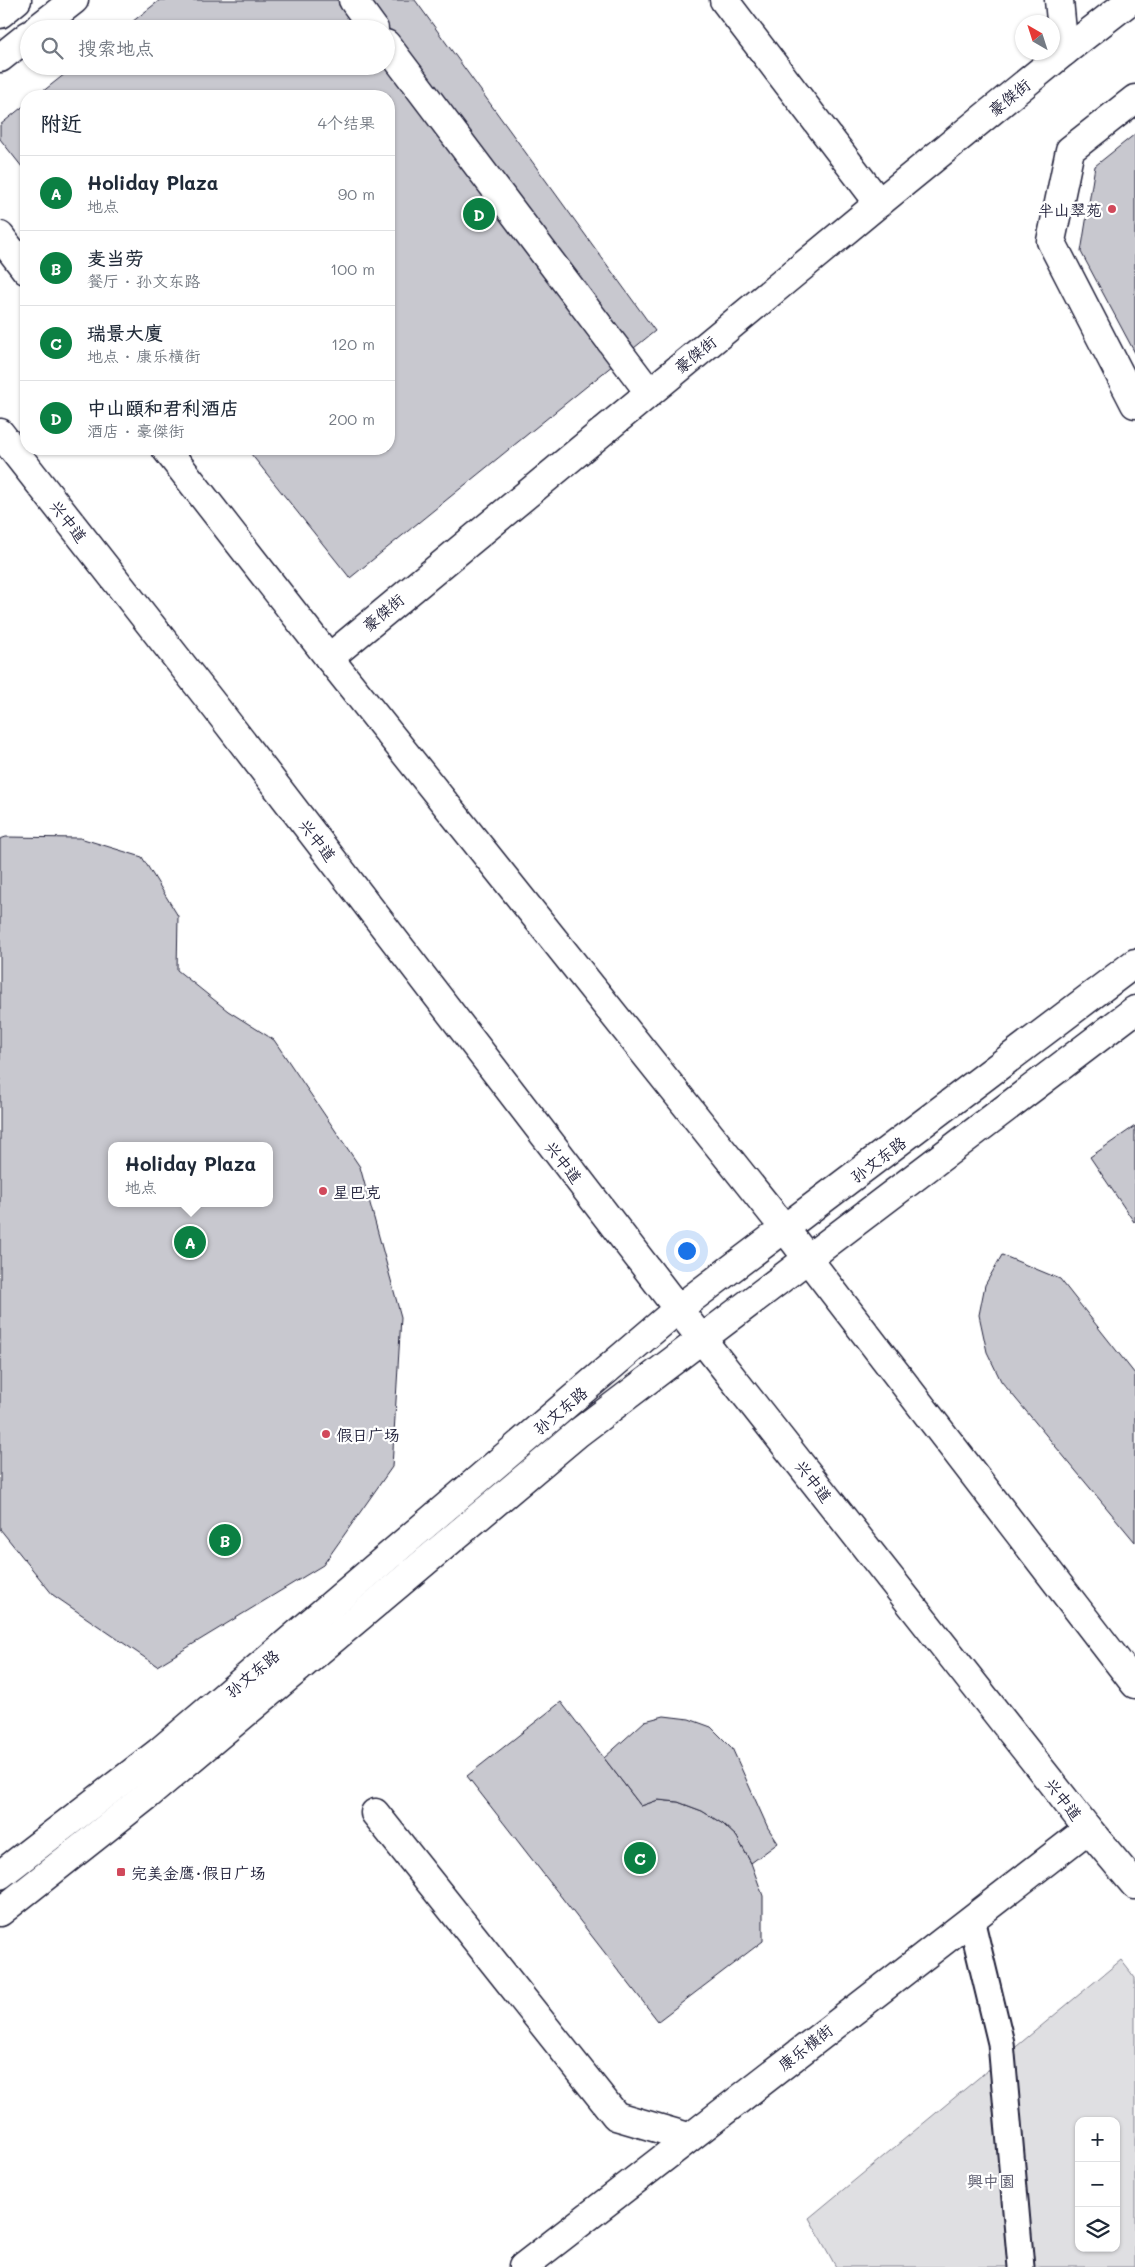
<!DOCTYPE html>
<html lang="zh">
<meta charset="utf-8">
<style>
body{margin:0;font-family:Mali,"LXGW WenKai TC",sans-serif;background:#f2f2f3;color:#1f2937}
.controls{position:absolute;right:15px;bottom:15px;display:grid;overflow:hidden;border-radius:10px;box-shadow:0 1px 4px #0004}
.controls button{width:45px;height:45px;display:grid;place-items:center;padding:0;border:0;border-bottom:1px solid #e0e1e3;background:#fff;color:#1f2937;font:25px sans-serif}
.compass{position:absolute;left:1015px;top:15px;width:45px;height:45px;border-radius:50%;background:#fff;box-shadow:0 1px 4px #0004;rotate:321deg}
.you{position:absolute;left:686px;top:1250px;width:18px;height:18px;margin:-12px;border:4px solid #fff;border-radius:50%;background:#1a73e8;box-shadow:0 0 0 8px #1a73e833}
.badge{display:grid;place-items:center;width:32px;height:32px;border-radius:50%;background:#0b8043;color:#fff;font-size:16px;font-weight:700}
.pin{position:absolute;translate:-50% -50%;border:2px solid #fff;box-shadow:0 1px 5px #0006}
.popup{position:absolute;left:108px;top:1142px;width:165px;height:65px;box-sizing:border-box;display:grid;place-content:center;border-radius:10px;background:#fff;filter:drop-shadow(0 1px 4px #0005);font-size:16px;white-space:nowrap;color:#747a83}
.popup b{font-size:19px;color:#1f2937}
.popup::after{content:'';position:absolute;left:50%;top:100%;margin-left:-10px;border:10px solid transparent;border-top-color:#fff}
.list{margin:0;padding:0;list-style:none}
h2{display:flex;justify-content:space-between;align-items:center;height:65px;margin:0;padding:0 20px;font-size:21px}
h2 small{font-size:16px;font-weight:400;color:#747a83}
.list li{display:grid;grid-template-columns:32px 1fr auto;gap:15px;align-items:center;box-sizing:border-box;height:75px;padding:0 20px;border-top:1px solid #e0e1e3}
.list b{display:block;font-size:19px;white-space:nowrap}
.list p{margin:0;font-size:16px;white-space:nowrap;color:#747a83}
.list em{font-size:16px;font-style:normal;color:#747a83}
.icon{flex:none;width:28px;height:28px;fill:none;stroke:currentColor;stroke-width:2;stroke-linecap:round;stroke-linejoin:round}
.map{position:relative;flex:none;width:1135px;height:2267px;overflow:hidden}
.search{position:absolute;background:#fff;box-shadow:0 1px 4px #0004;left:20px;top:20px;width:375px;height:55px;display:flex;align-items:center;gap:12px;box-sizing:border-box;padding:0 18px;border-radius:28px;color:#747a83;font-size:19px}
.panel{position:absolute;background:#fff;box-shadow:0 1px 4px #0004;left:20px;top:90px;width:375px;height:365px;border-radius:20px}
.map>svg:first-child{display:block}
.green{fill:#dfdfe2;stroke:#80808e;fill-rule:evenodd}
.building{fill:#c8c8cf;stroke:#22223b;fill-rule:evenodd}
.lines{fill:none;stroke-linecap:round;stroke-linejoin:round}
.pedestrian-casing{stroke:#22223b;stroke-width:29}
.minor-casing{stroke:#22223b;stroke-width:31}
.primary-casing{stroke:#22223b;stroke-width:31}
.pedestrian{stroke:#fff;stroke-width:25}
.minor{stroke:#fff;stroke-width:28}
.primary{stroke:#fff;stroke-width:28}
.poi-dot{fill:#d1495b;stroke:#fff;stroke-width:2}
.labels{text-anchor:middle;dominant-baseline:central;stroke-width:4.5;stroke-linejoin:round;paint-order:stroke}
.street-label{font-size:16px;fill:#22223b;stroke:#fff}
.poi-label{font-size:16px;fill:#22223b;stroke:#fff;text-anchor:start}
.park-label{font-size:16px;fill:#5b5b6d;stroke:#fff}
</style>
<div class="map">
<svg width="1135" height="2267" viewBox="0 0 1135 2267">
<rect width="100%" height="100%" fill="#fff"/>
<filter id="ink" filterUnits="userSpaceOnUse"><feTurbulence type="fractalNoise" baseFrequency=".02" numOctaves="2"/><feDisplacementMap in="SourceGraphic" scale="10" xChannelSelector="R" yChannelSelector="G"/><feConvolveMatrix kernelMatrix="1 2 1 2 8 2 1 2 1" color-interpolation-filters="sRGB"/></filter>
<g filter="url(#ink)">
<!-- green -->
<path class="green" d="M1121 1960 1135 1978V2267H836L809 2218ZM1079 2121H1116V2248H1079Z"/>
<!-- building -->
<g class="building">
<polygon points="160,0 415,0 655,331 350,578 247,449 389,449 389,96 37,96 75,66 386,66 386,29 123,29"/>
<polygon points="26,104 26,172 0,139 0,125"/>
<polygon points="1135,134 1135,353 1081,252 1095,166"/>
<path d="M6 837 80 838 142 857 178 916 177 970 228 1011 274 1040 360 1167 401 1317 392 1467 323 1565 157 1666 53 1595 0 1529V839ZM111 1146H269V1203H111Z"/>
<polygon points="1135,1126 1135,1221 1134,1222 1090,1157"/>
<polygon points="1002,1255 1060,1279 1135,1374 1135,1542 1001,1381 987,1352 979,1315 985,1285"/>
<polygon points="561,1702 641,1806 658,1800 678,1802 702,1811 723,1824 737,1837 751,1863 763,1896 763,1941 658,2021 467,1776"/>
<polygon points="664,1716 689,1719 711,1727 732,1748 768,1828 778,1843 751,1863 737,1837 723,1824 702,1811 678,1802 658,1800 641,1806 604,1758 645,1721"/>
</g>
<g class="lines">
<defs>
<polyline id="pedestrian" points="971,1919 1001,2043 1021,2267"/>
<g id="minor">
<polyline points="353,0 374,29"/>
<polyline points="724,0 879,203"/>
<polyline points="1059,0 1064,52"/>
<polyline points="0,14 17,0"/>
<polyline points="37,29 74,0"/>
<polyline points="386,44 649,392"/>
<polyline points="0,58 29,35"/>
<polyline points="1135,99 1070,150 1051,241 1135,404"/>
<polyline points="329,658 879,203 1064,52 1131,0"/>
<polyline points="375,1813 616,2116 688,2137"/>
<polyline points="523,2267 1088,1829"/>
</g>
<g id="primary">
<polyline points="0,236 26,270"/>
<polyline points="0,433 216,708 678,1309 1088,1829 1135,1885"/>
<polyline points="166,449 329,658 785,1229 1135,1684"/>
<polyline points="0,1875 159,1752 678,1309 1135,963"/>
<polyline points="0,1912 148,1795 578,1433 1135,1010"/>
</g>
</defs>
<!-- pedestrian casing -->
<use href="#pedestrian" class="pedestrian-casing"/>
<!-- minor casing -->
<use href="#minor" class="minor-casing"/>
<!-- primary casing -->
<use href="#primary" class="primary-casing"/>
<!-- pedestrian -->
<use href="#pedestrian" class="pedestrian"/>
<!-- minor -->
<use href="#minor" class="minor"/>
<!-- primary -->
<use href="#primary" class="primary"/>
</g>
</g>
<!-- markers -->
<g class="poi-dot">
<circle cx="1112" cy="209" r="5"/>
<circle cx="323" cy="1191" r="5"/>
<circle cx="326" cy="1434" r="5"/>
<rect x="116" y="1867" width="10" height="10" rx="2.5"/>
</g>
<g class="labels">
<!-- street labels -->
<g class="street-label">
<text transform="translate(1009 97) rotate(-39)">豪傑街</text>
<text transform="translate(695 354) rotate(-39)">豪傑街</text>
<text transform="translate(69 521) rotate(52)">兴中道</text>
<text transform="translate(383 612) rotate(-40)">豪傑街</text>
<text transform="translate(318 840) rotate(52)">兴中道</text>
<text transform="translate(878 1159) rotate(-37)">孙文东路</text>
<text transform="translate(564 1162) rotate(52)">兴中道</text>
<text transform="translate(560 1410) rotate(-40)">孙文东路</text>
<text transform="translate(814 1481) rotate(52)">兴中道</text>
<text transform="translate(252 1673) rotate(-40)">孙文东路</text>
<text transform="translate(1064 1799) rotate(52)">兴中道</text>
<text transform="translate(805 2047) rotate(-38)">康乐横街</text>
</g>
<!-- poi labels -->
<g class="poi-label">
<text x="1102" y="209" text-anchor="end">半山翠苑</text>
<text x="333" y="1191">星巴克</text>
<text x="336" y="1434">假日广场</text>
<text x="131" y="1872">完美金鹰·假日广场</text>
</g>
<!-- park labels -->
<g class="park-label">
<text x="991" y="2180">興中園</text>
</g>
</g>
</svg>
<div class="controls">
<button>+</button>
<button>−</button>
<button><svg class="icon" aria-label="layers" viewBox="0 0 24 24"><path d="M12 4l9 5-9 5-9-5zM3 14l9 5 9-5"/></svg></button>
</div>
<svg class="compass" viewBox="-18 -18 36 36"><path d="M0-13l5 13h-10z" fill="#e53935"/><path d="M0 13l5-13h-10z" fill="#747a83"/></svg>
<div class="you"></div>
<div class="pin badge" style="left:190px;top:1242px">A</div>
<div class="popup"><b>Holiday Plaza</b>地点</div>
<div class="pin badge" style="left:225px;top:1540px">B</div>
<div class="pin badge" style="left:640px;top:1858px">C</div>
<div class="pin badge" style="left:479px;top:214px">D</div>
<div class="search"><svg class="icon" aria-label="search" viewBox="0 0 24 24"><circle cx="10" cy="10" r="6"/><path d="M15 15l6 6"/></svg>搜索地点</div>
<section class="panel">
<h2>附近<small>4个结果</small></h2>
<ul class="list">
<li><span class="badge">A</span><div><b>Holiday Plaza</b><p>地点</p></div><em>90 m</em></li>
<li><span class="badge">B</span><div><b>麦当劳</b><p>餐厅 · 孙文东路</p></div><em>100 m</em></li>
<li><span class="badge">C</span><div><b>瑞景大廈</b><p>地点 · 康乐横街</p></div><em>120 m</em></li>
<li><span class="badge">D</span><div><b>中山頤和君利酒店</b><p>酒店 · 豪傑街</p></div><em>200 m</em></li>
</ul>
</section>
</div>
